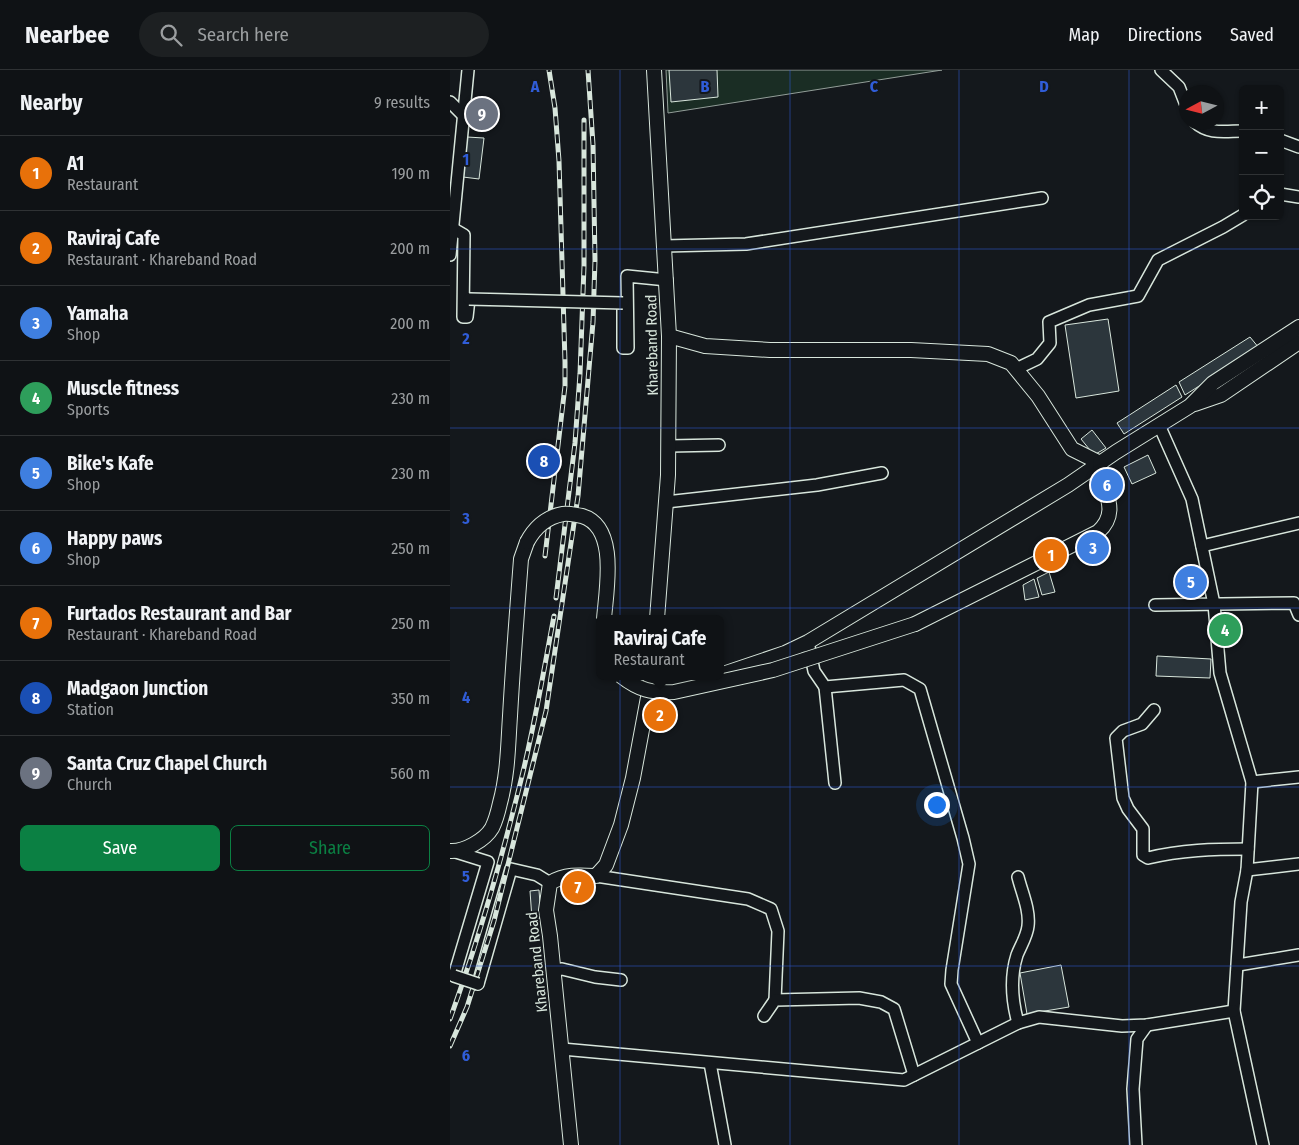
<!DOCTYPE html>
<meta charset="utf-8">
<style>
body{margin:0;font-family:"Fira Sans Condensed",sans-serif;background:#1d2022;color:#f1f3f6}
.controls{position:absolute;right:15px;top:15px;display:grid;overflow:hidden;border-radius:8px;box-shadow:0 1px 4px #0004}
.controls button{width:45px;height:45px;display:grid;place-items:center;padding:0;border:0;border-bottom:1px solid #2f3234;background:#0f1215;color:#f1f3f6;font:25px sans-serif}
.compass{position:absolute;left:729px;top:15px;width:45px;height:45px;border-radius:50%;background:#0f1215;box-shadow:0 1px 4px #0004;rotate:263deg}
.you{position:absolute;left:486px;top:734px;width:18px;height:18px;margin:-12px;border:4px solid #fff;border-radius:50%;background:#1a73e8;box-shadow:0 0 0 8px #1a73e833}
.badge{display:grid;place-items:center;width:32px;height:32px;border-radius:50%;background:#0b8043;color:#fff;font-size:16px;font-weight:700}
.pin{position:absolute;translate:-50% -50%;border:2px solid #fff;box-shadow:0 1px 5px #0006}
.popup{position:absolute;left:146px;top:545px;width:128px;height:65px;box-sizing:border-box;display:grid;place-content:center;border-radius:8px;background:#0f1215;filter:drop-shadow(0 1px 4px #0005);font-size:16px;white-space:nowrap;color:#9b9ea0}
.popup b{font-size:19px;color:#f1f3f6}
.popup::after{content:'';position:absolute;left:50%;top:100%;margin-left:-10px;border:10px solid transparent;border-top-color:#0f1215}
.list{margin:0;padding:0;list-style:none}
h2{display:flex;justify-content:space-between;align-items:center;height:65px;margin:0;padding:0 20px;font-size:21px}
h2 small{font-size:16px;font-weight:400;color:#9b9ea0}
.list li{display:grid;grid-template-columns:32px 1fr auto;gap:15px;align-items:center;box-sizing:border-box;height:75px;padding:0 20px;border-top:1px solid #2f3234}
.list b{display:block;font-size:19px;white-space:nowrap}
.list p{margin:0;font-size:16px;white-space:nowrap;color:#9b9ea0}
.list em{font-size:16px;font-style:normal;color:#9b9ea0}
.actions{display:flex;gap:10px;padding:15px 20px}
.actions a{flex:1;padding:11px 0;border:1px solid #0b8043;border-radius:8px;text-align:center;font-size:18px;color:#0b8043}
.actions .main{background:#0b8043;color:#fff}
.icon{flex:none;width:28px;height:28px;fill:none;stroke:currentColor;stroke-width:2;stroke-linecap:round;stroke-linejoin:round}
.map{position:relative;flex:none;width:849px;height:1075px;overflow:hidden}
header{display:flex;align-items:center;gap:30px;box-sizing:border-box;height:70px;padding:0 25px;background:#0f1215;border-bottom:1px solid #2f3234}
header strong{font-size:24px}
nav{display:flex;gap:28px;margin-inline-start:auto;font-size:18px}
.search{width:350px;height:45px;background:#1d2022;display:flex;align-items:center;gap:12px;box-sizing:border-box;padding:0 18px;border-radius:28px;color:#9b9ea0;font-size:19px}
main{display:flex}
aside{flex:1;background:#0f1215}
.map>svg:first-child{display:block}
.green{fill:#1a2d24;stroke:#939e99}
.building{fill:#2c363c;stroke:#d8e6dc}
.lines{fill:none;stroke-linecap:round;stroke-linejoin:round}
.minor-casing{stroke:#d8e6dc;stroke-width:14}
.major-casing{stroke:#d8e6dc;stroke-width:16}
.minor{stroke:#14181c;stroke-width:11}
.major{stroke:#14181c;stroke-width:14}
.rail-casing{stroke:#d8e6dc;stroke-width:5}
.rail{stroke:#14181c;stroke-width:3;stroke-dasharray:9;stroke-linecap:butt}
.minor-bridge-casing{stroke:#d8e6dc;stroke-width:14;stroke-linecap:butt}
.major-bridge-casing{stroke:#d8e6dc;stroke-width:16;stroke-linecap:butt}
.minor-bridge{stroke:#14181c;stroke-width:11}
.major-bridge{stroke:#14181c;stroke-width:14}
.grid{fill:none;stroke:#305dd8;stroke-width:1;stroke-opacity:0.55}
.labels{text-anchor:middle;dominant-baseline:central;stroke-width:4;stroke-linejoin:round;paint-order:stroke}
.street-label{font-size:15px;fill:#d8e6dc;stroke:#14181c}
.grid-label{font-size:16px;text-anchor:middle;font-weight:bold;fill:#305dd8;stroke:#14181c;stroke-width:4;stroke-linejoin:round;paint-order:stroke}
</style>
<header>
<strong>Nearbee</strong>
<div class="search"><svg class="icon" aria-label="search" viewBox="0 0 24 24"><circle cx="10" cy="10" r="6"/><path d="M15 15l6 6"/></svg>Search here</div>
<nav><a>Map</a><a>Directions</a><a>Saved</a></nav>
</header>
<main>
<aside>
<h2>Nearby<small>9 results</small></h2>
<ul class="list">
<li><span class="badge" style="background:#e8710a">1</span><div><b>A1</b><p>Restaurant</p></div><em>190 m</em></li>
<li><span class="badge" style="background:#e8710a">2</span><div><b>Raviraj Cafe</b><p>Restaurant · Khareband Road</p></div><em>200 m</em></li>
<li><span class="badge" style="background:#3f7fe0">3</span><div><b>Yamaha</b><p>Shop</p></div><em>200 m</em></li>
<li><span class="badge" style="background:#2e9e5b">4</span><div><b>Muscle fitness</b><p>Sports</p></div><em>230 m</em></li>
<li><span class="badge" style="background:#3f7fe0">5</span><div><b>Bike's Kafe</b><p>Shop</p></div><em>230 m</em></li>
<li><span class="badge" style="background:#3f7fe0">6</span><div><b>Happy paws</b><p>Shop</p></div><em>250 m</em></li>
<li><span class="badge" style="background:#e8710a">7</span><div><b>Furtados Restaurant and Bar</b><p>Restaurant · Khareband Road</p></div><em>250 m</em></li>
<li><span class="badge" style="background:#1a4fb4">8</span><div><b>Madgaon Junction</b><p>Station</p></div><em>350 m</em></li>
<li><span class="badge" style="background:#6b7280">9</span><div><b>Santa Cruz Chapel Church</b><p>Church</p></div><em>560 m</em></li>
</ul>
<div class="actions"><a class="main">Save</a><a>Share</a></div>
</aside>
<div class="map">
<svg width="849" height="1075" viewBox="0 0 849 1075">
<rect width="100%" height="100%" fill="#14181c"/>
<!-- green -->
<polygon class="green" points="216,0 492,0 218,43"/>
<!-- building -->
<g class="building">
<polygon points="219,0 267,0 268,27 221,32"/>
<polygon points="40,35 43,52 23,55 20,38"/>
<polygon points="17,67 34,68 29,109 13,107"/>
<polygon points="658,249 669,321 626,328 615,255"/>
<polygon points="800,267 809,278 735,325 729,312"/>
<polygon points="726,315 732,327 674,364 667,353"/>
<polygon points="642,360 656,378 644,385 631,369"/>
<polygon points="698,385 706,403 682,414 674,397"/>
<polygon points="599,502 605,522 592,525 587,508"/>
<polygon points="584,509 589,527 575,530 573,515"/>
<polygon points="707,586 761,589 760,608 706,606"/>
<polygon points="89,820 91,848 82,849 80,821"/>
<polygon points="611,895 619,937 577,944 570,903"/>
</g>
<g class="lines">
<defs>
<g id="minor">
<polyline points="711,0 729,17 736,35"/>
<polyline points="0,32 13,45"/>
<path d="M745 52C759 65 775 61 793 61"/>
<polyline points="830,70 849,77"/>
<polyline points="830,124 849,127"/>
<polyline points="2,158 14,165 13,247 17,247 19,229"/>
<polyline points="214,176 296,174 592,128"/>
<polyline points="0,185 18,0"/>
<polyline points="173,233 173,278 178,278 177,206 217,210"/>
<polyline points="566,299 587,289 600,273 599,252 639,235 688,226 708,190 773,157 793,145"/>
<polyline points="709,355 742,429 764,534 770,603 802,712 797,800 791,832 784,941 813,1075"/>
<polyline points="219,376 269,375"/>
<polyline points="216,432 367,415 432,403"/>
<polyline points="752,476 849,453"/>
<polyline points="705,535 844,533 849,545"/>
<polyline points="358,572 364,601 375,617 454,610 470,619 513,768 519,794 502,900 501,914 528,973"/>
<polyline points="375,617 385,713"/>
<path d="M704 640 692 654 673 661 666 668 673 728 678 739 693 759V785L698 788C731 780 764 779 798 779"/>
<polyline points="802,712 849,707"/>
<polyline points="797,800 849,794"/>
<polyline points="146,806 298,829 321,839 328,861 325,930"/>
<path d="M568 807C572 823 580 840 578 856 577 866 571 875 567 885 560 907 562 931 568 953"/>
<polyline points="788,895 849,885"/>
<polyline points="104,900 112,899 145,907 171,910"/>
<polyline points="4,906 38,792 6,782"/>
<polyline points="28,914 61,799 87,805 100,813"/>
<polyline points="314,946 325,930 409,928 431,932 444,939 464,1005"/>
<polyline points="112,979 454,1010 568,953 589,947 672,956 697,955 784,941"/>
<polyline points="260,993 275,1075"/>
<polyline points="686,1075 683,1019 687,969 697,955"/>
</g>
<g id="major">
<polyline points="204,0 219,266 218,405 207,549"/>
<polyline points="219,266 255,276 320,280 461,280 538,284 561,293 588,326 622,379 650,393 618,415 358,572 335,583 270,605"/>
<polyline points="745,334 771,325 849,272"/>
<path d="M465 554 648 462C672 441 651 419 650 393L666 382 740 336 763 313 849 257"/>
<polyline points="202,615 226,614 248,610"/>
<path d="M0 781C14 782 35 770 42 758 46 750 48 742 50 733 58 704 58 675 60 646 63 593 67 541 71 489L77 472"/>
<path d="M121 1075 100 866 96 840 100 813C115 804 129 805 146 806L156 795 171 755 183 708 202 606"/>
</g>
</defs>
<!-- minor casing -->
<use href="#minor" class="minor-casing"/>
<!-- major casing -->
<use href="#major" class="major-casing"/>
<!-- minor -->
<use href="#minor" class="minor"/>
<!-- major -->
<use href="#major" class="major"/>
<defs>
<g id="rail">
<polyline points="95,486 115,316 115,292 109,91 105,38 99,0"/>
<polyline points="106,528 125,373 130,304 134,196 134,50"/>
<path d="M0 949C29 869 52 788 72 706 85 653 94 599 104 546"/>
<polyline points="0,976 17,937 44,851 96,641 128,426 143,252 145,190 143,75 138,0"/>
</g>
</defs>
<!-- rail casing -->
<use href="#rail" class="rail-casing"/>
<!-- rail -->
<use href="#rail" class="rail"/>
<defs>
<g id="minor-bridge">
<polyline points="19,229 173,233"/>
<polyline points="4,906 28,914"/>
</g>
<g id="major-bridge">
<path d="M77 472C85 457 96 447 113 444 119 443 125 445 132 446 169 457 156 521 154 549"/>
<path d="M171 606C189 620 201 623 224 622L323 600 465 554"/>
</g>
</defs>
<!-- minor-bridge casing -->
<use href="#minor-bridge" class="minor-bridge-casing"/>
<!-- major-bridge casing -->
<use href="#major-bridge" class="major-bridge-casing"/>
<!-- minor-bridge -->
<use href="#minor-bridge" class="minor-bridge"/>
<!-- major-bridge -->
<use href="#major-bridge" class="major-bridge"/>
</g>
<!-- grid -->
<path class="grid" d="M170 0V1075M340 0V1075M509 0V1075M679 0V1075M0 179H849M0 358H849M0 538H849M0 717H849M0 896H849"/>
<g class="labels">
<!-- street labels -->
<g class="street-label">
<text transform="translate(202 275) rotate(-91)">Khareband Road</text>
<text transform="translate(87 892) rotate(-96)">Khareband Road</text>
</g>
</g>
<g class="grid-label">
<text x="85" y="22">A</text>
<text x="255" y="22">B</text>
<text x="424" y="22">C</text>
<text x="594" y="22">D</text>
<text x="16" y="95">1</text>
<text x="16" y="274">2</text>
<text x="16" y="454">3</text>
<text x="16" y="633">4</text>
<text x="16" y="812">5</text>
<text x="16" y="991">6</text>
</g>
</svg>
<div class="controls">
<button>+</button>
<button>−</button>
<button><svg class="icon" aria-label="locate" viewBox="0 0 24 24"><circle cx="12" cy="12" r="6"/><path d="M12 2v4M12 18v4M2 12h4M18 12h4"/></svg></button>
</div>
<svg class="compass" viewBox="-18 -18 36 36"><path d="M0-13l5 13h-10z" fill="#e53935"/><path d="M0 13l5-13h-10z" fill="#9b9ea0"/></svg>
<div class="you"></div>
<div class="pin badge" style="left:601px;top:485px;background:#e8710a">1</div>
<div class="pin badge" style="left:210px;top:645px;background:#e8710a">2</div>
<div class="popup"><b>Raviraj Cafe</b>Restaurant</div>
<div class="pin badge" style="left:643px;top:478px;background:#3f7fe0">3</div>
<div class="pin badge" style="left:775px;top:560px;background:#2e9e5b">4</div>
<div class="pin badge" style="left:741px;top:512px;background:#3f7fe0">5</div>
<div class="pin badge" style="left:657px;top:415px;background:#3f7fe0">6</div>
<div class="pin badge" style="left:128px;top:817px;background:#e8710a">7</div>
<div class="pin badge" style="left:94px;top:391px;background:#1a4fb4">8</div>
<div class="pin badge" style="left:32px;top:44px;background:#6b7280">9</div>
</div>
</main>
